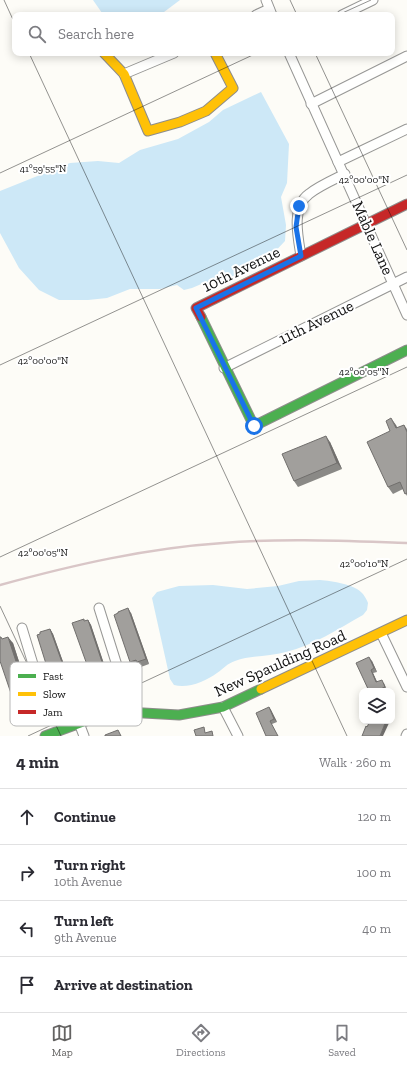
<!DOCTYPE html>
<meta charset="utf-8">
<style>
body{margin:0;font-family:"Zilla Slab",serif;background:#f2f2f3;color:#2b2b33}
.controls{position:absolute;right:12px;bottom:12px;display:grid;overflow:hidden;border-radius:8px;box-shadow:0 2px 10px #0003}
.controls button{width:36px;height:36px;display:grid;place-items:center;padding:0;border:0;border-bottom:1px solid #e1e1e2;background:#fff;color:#2b2b33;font:20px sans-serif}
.stop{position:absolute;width:12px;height:12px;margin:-9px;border:3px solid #1a73e8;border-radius:50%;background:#fff}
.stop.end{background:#1a73e8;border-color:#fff;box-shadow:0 1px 4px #0008}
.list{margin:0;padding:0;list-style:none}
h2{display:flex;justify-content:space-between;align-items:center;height:52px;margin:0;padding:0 16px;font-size:17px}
h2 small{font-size:13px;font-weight:400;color:#7c7c81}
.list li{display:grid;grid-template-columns:26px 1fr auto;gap:12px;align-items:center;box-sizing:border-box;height:56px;padding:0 16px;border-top:1px solid #e1e1e2}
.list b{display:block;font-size:15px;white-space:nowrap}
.list p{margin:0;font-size:13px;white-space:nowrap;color:#7c7c81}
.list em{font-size:13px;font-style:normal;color:#7c7c81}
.icon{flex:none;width:22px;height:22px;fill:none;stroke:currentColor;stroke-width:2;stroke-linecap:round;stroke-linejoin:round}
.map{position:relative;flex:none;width:407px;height:736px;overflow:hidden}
.search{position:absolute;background:#fff;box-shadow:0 2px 10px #0003;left:12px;right:12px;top:12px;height:44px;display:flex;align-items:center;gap:10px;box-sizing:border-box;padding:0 14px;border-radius:8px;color:#7c7c81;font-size:15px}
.sheet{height:276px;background:#fff}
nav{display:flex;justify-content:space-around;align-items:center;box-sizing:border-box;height:56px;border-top:1px solid #e1e1e2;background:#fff;font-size:11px;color:#7c7c81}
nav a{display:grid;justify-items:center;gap:2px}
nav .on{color:#646362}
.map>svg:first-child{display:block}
.water{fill:#cde8f7}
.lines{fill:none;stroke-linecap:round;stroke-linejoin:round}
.street-casing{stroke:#979795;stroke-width:11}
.fast-casing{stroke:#8e8d8b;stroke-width:11}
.slow-casing{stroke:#8e8d8b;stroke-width:11}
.jam-casing{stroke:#8e8d8b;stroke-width:11}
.street{stroke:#fffffe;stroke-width:9}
.fast{stroke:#4caf50;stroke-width:9}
.slow{stroke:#ffc107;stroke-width:9}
.jam{stroke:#c62828;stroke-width:9}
.rail{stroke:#d9c6c7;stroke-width:2.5}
.wall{fill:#8a8986}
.shaded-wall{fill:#716f6d}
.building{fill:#a19f9c;stroke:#716f6d}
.route{stroke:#1a73e8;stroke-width:5}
.ticks{fill:none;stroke:#111;stroke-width:1;stroke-opacity:0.45}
.labels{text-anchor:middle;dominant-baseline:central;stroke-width:4;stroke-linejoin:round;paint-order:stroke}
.street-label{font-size:16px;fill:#111;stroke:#fff}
.key{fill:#fff;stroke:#b8b8b8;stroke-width:1}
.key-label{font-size:11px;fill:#111}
.ticks-label{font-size:10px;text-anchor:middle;fill:#111;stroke:#fff;stroke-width:4;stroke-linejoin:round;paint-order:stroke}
</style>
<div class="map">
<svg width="407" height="736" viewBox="0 0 407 736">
<rect width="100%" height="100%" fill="#fdfcf7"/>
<!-- water -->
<g class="water">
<polygon points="93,0 180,0 160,15 105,15 102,13"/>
<polygon points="261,92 289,144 287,183 281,197 286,225 285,241 268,259 222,282 206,282 192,288 184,290 177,285 160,289 130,289 107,298 88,300 59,300 39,290 19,268 0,233 0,191 70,163 98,161 119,163 140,150 178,139 209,122 223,110"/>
<path d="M320 580C332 581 355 584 363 594 365 597 367 600 368 603L367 610 363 615C338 629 314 645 286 652 269 657 251 655 235 661 228 663 223 669 217 673 206 681 188 689 174 685L170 679 152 598 157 592 179 586 213 585 247 589 278 586 299 581Z"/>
</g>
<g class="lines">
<defs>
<g id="street">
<polyline points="266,0 272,15"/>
<polyline points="256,15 269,9"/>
<polyline points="342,15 373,0"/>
<polyline points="289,53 407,315"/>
<polyline points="124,74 174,53"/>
<polyline points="311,104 407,56"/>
<polyline points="338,162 407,129"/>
<path d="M301 256C298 237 291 207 309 194 319 186 333 180 345 174"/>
<polyline points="224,368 407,277"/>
<polyline points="22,628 43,697 50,702 69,697"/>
<polyline points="381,633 407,687"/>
<polyline points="223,707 238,736"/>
<polyline points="84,736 69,697 114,683 118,680 120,675 99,608"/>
<polyline points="406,736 407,734"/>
</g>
<g id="fast">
<polyline points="201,317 254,426 407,350"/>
<polyline points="45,736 102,715 126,712 179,715 223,707 261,689"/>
</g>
<g id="slow">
<polyline points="104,53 124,74 148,131 180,122 206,111 233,88 215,53"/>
<polyline points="261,689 407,620"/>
</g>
<polyline id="jam" points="201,317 196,308 407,204"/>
</defs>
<!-- street casing -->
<use href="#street" class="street-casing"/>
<!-- fast casing -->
<use href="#fast" class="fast-casing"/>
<!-- slow casing -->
<use href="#slow" class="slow-casing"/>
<!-- jam casing -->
<use href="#jam" class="jam-casing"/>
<!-- street -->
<use href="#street" class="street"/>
<!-- fast -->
<use href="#fast" class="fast"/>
<!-- slow -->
<use href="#slow" class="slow"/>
<!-- jam -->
<use href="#jam" class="jam"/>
<!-- rail -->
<path class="rail" d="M0 585C73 565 147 548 223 543 284 538 345 541 407 543"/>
</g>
<!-- wall -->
<g class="wall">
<polygon points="396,425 397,428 404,425 407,429 407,496 403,489 393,494 388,487 390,431"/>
<polygon points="330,442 342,469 298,487 294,481"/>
<polygon points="131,613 149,664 141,667 139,665 134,667 130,662"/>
<polygon points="88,620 91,625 107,673 93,678 90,673 85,621"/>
<polygon points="50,629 53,634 71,684 64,687 62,685 56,688 52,683 40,634"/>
<polygon points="3,639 13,643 34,708 28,710 28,712 20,714 16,708"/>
<polygon points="372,661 377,672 373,673 377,682 384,683 387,690 386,691 369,691"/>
<polygon points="269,707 271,710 277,722 272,724 266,736"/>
</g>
<!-- shaded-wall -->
<g class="shaded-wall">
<polygon points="391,418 396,425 400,435 396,428"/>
<polygon points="326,436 330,442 342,469 337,463"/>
<polygon points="128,608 131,613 149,664 146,659"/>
<polygon points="88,620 91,625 107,673 104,668"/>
<polygon points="50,629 53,634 71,684 68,679"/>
<polygon points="8,637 13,643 34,708 29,701"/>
<polygon points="369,657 372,661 377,672 374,668"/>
<polygon points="371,670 373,673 379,686 376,682"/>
<polygon points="269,707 271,710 277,722 274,719"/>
<polygon points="386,721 388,721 389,723 383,736 380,736"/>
</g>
<!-- building -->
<g class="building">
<polygon points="391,418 396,428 404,425 407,432 407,493 405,494 400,482 388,487 367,442 390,431 386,421"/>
<polygon points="326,436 337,463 294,481 282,454"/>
<polygon points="128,608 146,659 137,662 136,660 130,662 114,615 118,613 118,612"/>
<polygon points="84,619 84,621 88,620 104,668 90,673 72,623"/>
<polygon points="50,629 68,679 60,682 59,680 52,683 37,635 40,634 40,632"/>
<polygon points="0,637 1,637 2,639 8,637 29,701 23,703 24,705 16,708 0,661"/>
<polygon points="369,657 374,668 371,670 376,682 382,680 385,687 376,691 369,691 356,663"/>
<polygon points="269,707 274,719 270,721 278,736 266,736 256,713"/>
<polygon points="370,721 386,721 380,736 362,736 366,726 367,727"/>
<polygon points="204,727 205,733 212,731 213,736 196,736 194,730"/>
<polygon points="118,730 121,736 105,736 105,735"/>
</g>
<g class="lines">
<!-- route -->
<polyline class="route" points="254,426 196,308 301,256 296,227 299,206"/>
</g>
<!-- ticks -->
<path class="ticks" d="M4 0 15 24M290 0 297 15M338 15 371 0M29 53 347 736M315 53 407 250M0 173 257 53M0 365 407 175M0 557 407 367M0 606 61 736M28 736 407 559"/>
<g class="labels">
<!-- street labels -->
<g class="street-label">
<text transform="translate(373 238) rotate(66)">Mable Lane</text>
<text transform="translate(241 269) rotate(-26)">10th Avenue</text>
<text transform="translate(316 322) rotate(-26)">11th Avenue</text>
<text transform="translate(280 663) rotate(-24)">New Spaulding Road</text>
</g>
</g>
<!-- legend -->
<rect x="10" y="662" width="132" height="64" rx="6" class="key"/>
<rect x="18" y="674" width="18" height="4" fill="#4caf50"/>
<rect x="18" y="692" width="18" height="4" fill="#ffc107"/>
<rect x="18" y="710" width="18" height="4" fill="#c62828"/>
<g class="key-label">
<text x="43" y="680">Fast</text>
<text x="43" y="698">Slow</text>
<text x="43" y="716">Jam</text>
</g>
<g class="ticks-label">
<text x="43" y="172">41°59'55"N</text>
<text x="364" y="183">42°00'00"N</text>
<text x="43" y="364">42°00'00"N</text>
<text x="364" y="375">42°00'05"N</text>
<text x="43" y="556">42°00'05"N</text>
<text x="364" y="567">42°00'10"N</text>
</g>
</svg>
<div class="controls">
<button><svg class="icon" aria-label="layers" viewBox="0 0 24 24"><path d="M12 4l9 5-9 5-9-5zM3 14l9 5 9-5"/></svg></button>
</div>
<div class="stop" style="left:254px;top:426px"></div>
<div class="stop end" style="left:299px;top:206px"></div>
<div class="search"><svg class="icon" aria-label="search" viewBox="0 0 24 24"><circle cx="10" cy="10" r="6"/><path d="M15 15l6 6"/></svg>Search here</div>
</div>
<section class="sheet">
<h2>4 min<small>Walk · 260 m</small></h2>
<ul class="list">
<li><svg class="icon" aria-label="ahead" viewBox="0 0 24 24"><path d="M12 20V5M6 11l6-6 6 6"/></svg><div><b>Continue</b></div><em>120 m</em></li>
<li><svg class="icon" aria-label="right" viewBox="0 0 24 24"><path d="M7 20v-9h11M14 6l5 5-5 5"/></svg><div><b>Turn right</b><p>10th Avenue</p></div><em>100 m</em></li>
<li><svg class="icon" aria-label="left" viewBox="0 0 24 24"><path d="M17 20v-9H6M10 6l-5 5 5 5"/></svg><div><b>Turn left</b><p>9th Avenue</p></div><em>40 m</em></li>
<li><svg class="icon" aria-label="arrive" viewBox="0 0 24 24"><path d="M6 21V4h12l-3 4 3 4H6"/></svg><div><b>Arrive at destination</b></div></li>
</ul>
</section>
<nav>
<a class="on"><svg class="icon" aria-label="map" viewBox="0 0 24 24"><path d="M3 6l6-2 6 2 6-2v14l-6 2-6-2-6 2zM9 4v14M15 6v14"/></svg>Map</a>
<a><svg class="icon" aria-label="directions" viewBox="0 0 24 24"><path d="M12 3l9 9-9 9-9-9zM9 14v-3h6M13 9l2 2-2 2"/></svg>Directions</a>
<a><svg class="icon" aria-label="saved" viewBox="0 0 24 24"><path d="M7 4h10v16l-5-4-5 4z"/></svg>Saved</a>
</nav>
